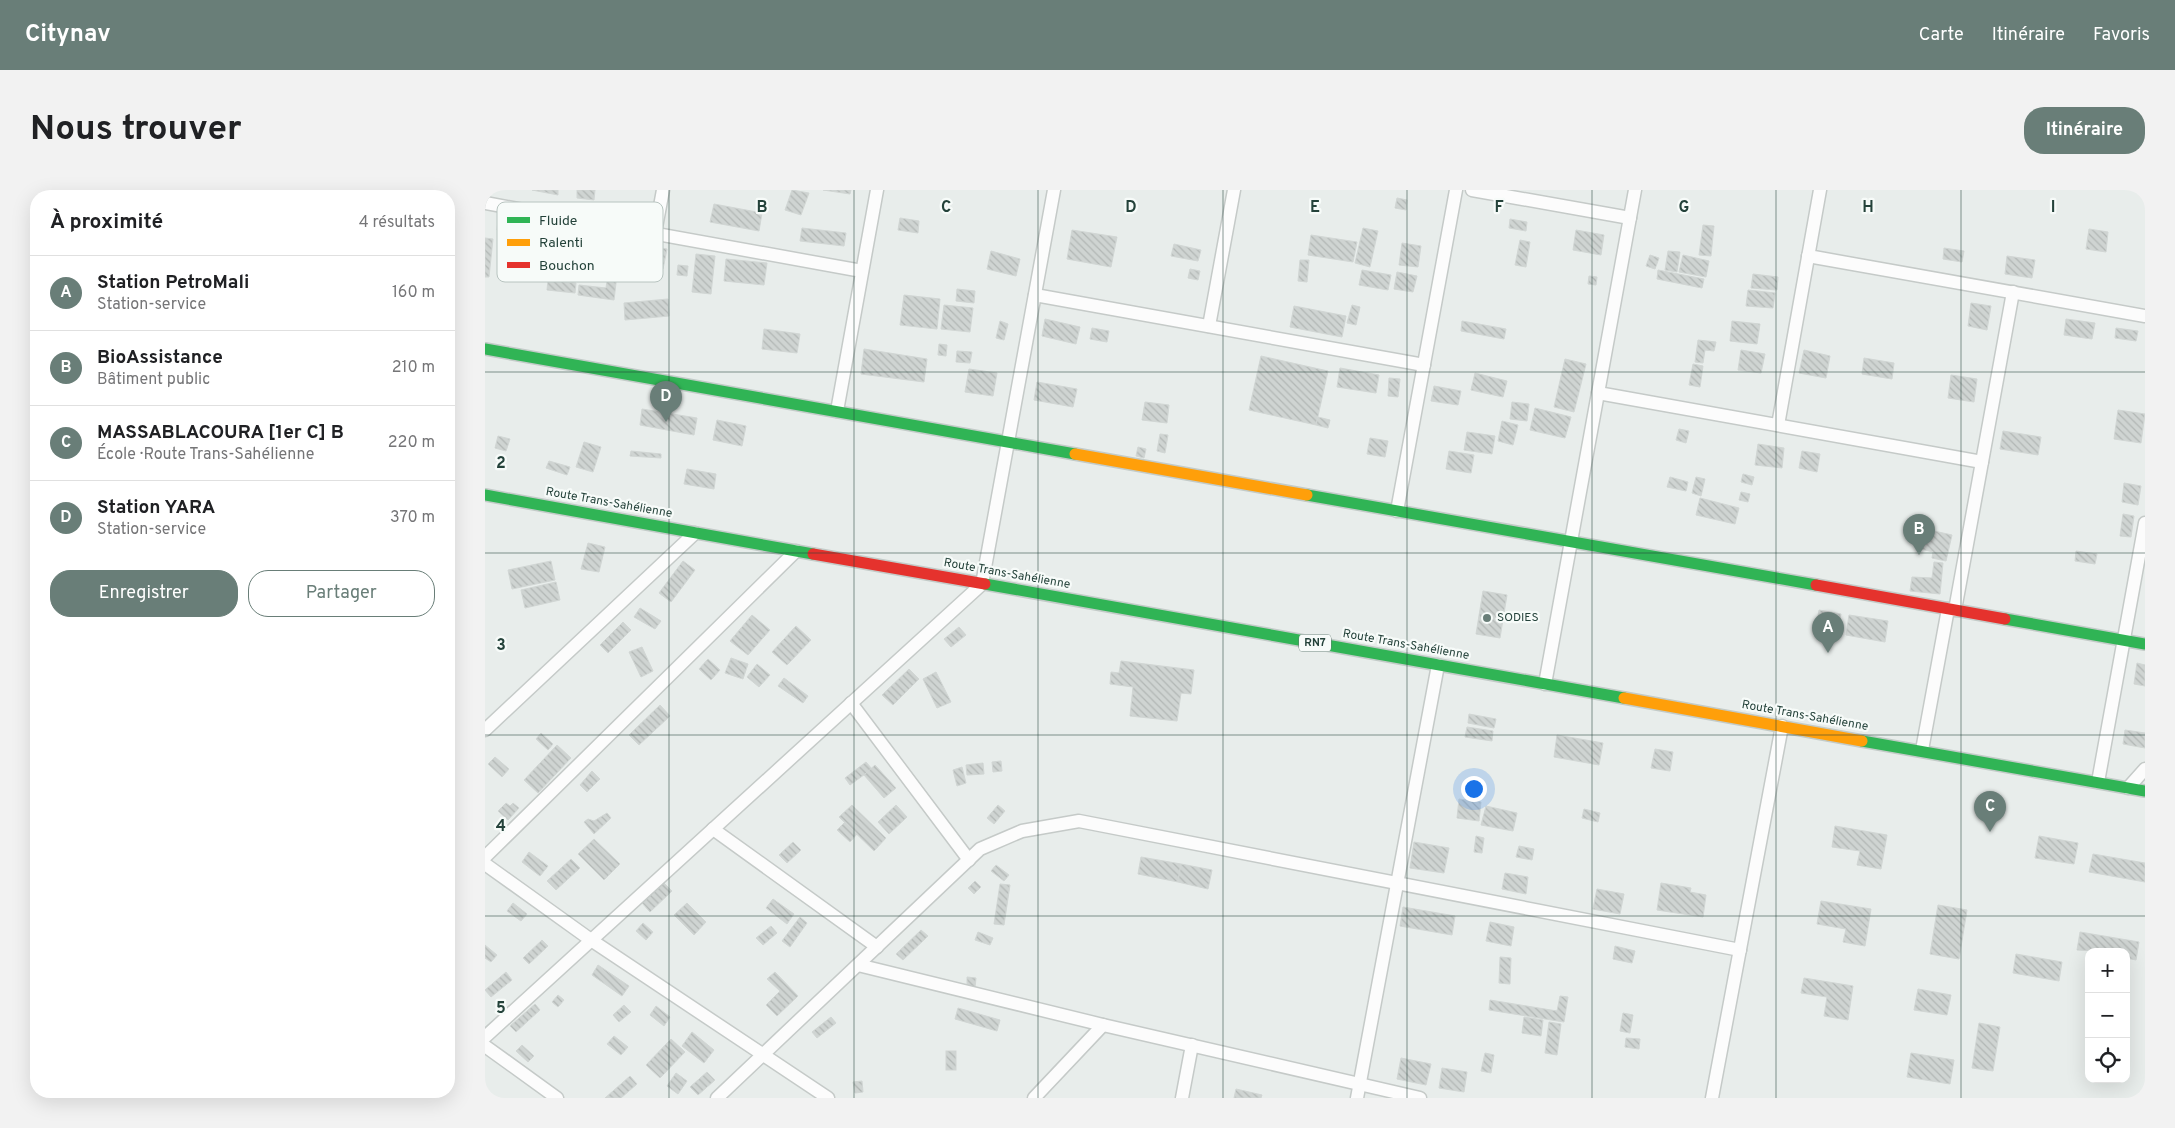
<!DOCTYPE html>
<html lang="fr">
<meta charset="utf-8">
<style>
body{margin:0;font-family:Overpass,sans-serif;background:#f2f2f2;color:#202124}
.controls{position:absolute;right:15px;bottom:15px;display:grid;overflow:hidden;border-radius:10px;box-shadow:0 5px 20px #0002}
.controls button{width:45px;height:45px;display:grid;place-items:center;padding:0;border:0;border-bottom:1px solid #e0e0e0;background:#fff;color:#202124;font:25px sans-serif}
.you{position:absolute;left:988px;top:598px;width:18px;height:18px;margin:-12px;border:4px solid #fff;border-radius:50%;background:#1a73e8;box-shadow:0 0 0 8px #1a73e833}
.badge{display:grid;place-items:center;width:32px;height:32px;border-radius:50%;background:#697e78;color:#fff;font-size:16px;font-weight:700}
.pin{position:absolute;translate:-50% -41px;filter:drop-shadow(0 1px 2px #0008)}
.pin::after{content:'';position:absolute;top:26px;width:18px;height:15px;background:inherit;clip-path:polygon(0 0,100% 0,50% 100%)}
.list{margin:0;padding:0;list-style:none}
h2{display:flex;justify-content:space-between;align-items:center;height:65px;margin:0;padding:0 20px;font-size:21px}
h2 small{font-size:16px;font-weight:400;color:#757577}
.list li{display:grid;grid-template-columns:32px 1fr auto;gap:15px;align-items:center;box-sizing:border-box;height:75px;padding:0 20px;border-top:1px solid #e0e0e0}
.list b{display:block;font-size:19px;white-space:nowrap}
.list p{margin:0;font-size:16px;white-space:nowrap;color:#757577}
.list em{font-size:16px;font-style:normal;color:#757577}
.actions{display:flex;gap:10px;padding:15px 20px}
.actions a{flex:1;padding:11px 0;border:1px solid #697e78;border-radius:20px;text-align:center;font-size:18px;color:#697e78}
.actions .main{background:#697e78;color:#fff}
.icon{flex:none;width:28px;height:28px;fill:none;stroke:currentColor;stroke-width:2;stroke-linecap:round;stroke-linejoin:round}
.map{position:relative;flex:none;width:1660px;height:908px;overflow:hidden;border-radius:20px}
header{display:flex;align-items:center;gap:30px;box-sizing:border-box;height:70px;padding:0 25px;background:#697e78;color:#fff}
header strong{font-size:24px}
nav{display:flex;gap:28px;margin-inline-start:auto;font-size:18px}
.intro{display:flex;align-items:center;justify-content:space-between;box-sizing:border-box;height:120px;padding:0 30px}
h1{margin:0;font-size:35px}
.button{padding:12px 22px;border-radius:20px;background:#697e78;color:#fff;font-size:18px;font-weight:700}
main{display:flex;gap:30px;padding:0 30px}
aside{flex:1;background:#fff;border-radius:20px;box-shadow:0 5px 20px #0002}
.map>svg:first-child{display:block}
.building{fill:url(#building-back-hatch);stroke:#d1d6d4}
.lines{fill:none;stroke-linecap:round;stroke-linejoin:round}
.street-casing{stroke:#c5cac8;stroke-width:15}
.fast-casing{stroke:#c3cbc8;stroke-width:14}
.slow-casing{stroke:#c3cbc8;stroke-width:14}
.jam-casing{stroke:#c3cbc8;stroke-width:14}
.street{stroke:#fcfcfc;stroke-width:12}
.fast{stroke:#30b455;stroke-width:11}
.slow{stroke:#ff9f0a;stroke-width:11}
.jam{stroke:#e5322d;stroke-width:11}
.grid{fill:none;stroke:#24423a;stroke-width:1;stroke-opacity:0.55}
.poi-dot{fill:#697e78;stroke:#f7fbf9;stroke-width:2}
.labels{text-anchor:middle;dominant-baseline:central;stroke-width:4.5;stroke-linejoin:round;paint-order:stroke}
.shield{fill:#f7fbf9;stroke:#637a73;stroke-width:1}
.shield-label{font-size:11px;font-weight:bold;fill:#24423a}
.street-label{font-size:12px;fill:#24423a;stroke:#f7fbf9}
.poi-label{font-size:12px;fill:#24423a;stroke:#f7fbf9;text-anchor:start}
.key{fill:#f7fbf9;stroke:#b8c4c0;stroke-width:1}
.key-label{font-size:14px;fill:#24423a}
.grid-label{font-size:16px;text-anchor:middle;font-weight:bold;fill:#24423a;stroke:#f7fbf9;stroke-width:4.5;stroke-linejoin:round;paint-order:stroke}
</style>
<header>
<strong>Citynav</strong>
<nav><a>Carte</a><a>Itinéraire</a><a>Favoris</a></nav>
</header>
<div class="intro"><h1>Nous trouver</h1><a class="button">Itinéraire</a></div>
<main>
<aside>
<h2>À proximité<small>4 résultats</small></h2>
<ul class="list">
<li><span class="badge">A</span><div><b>Station PetroMali</b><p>Station-service</p></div><em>160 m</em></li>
<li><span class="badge">B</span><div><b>BioAssistance</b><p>Bâtiment public</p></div><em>210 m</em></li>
<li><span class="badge">C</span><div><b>MASSABLACOURA [1er C] B</b><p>École · Route Trans-Sahélienne</p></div><em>220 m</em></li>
<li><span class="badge">D</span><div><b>Station YARA</b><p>Station-service</p></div><em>370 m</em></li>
</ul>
<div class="actions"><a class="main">Enregistrer</a><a>Partager</a></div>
</aside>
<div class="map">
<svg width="1660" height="908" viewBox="0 0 1660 908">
<defs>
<pattern id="building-back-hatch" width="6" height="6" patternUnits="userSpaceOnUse" patternTransform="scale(1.25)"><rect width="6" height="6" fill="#cfd4d2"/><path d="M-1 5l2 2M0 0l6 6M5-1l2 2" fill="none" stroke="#b2b7b5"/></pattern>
</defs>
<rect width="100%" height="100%" fill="#e8edeb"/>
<!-- building -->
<g class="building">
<polygon points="47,0 73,0 73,5"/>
<polygon points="92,0 110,0 109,10 92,8"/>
<polygon points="307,0 324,3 316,25 300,20"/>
<polygon points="338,0 366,0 365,4"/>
<polygon points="912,8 922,10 921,20 910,18"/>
<polygon points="229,14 277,23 274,41 225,32"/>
<polygon points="415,28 434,31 433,43 413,40"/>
<polygon points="1025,29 1042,32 1041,41 1024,38"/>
<polygon points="13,30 22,31 21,41 12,40"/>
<polygon points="1218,35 1229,36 1226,66 1214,65"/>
<polygon points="317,38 361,43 359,56 315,51"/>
<polygon points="878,38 893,41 885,77 870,73"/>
<polygon points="1604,39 1623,42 1621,62 1601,59"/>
<polygon points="587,40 632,47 626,77 582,69"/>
<polygon points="1091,40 1119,45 1116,65 1088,60"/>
<polygon points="826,45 872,52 868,72 823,65"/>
<polygon points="0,48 8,49 4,87 0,87"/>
<polygon points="1035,50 1045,52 1041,77 1030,75"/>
<polygon points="142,52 182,59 178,79 139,73"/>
<polygon points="917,53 936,56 933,77 914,75"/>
<polygon points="689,54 716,60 713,71 686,66"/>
<polygon points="1459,58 1479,61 1477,72 1458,69"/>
<polygon points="506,61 535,69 531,86 502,79"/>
<polygon points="1183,61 1195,62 1192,82 1180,80"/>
<polygon points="211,64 230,66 226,104 207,102"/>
<polygon points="1165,65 1174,68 1170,79 1161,76"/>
<polygon points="1198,65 1224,71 1221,87 1194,82"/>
<polygon points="1522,66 1550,70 1547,88 1520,84"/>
<polygon points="241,69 282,73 279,95 239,91"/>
<polygon points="815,70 824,70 822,92 813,91"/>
<polygon points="124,75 133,76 129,110 93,105 94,95 121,98"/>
<polygon points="193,75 203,76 202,86 192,85"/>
<polygon points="705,79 715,81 713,90 703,88"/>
<polygon points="877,80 906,85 903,100 874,95"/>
<polygon points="1173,80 1219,89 1217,98 1172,89"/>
<polygon points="912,82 932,86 928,102 909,99"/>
<polygon points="1268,84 1293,87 1292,100 1266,98"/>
<polygon points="1104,86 1112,87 1111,95 1103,94"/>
<polygon points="63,90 91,93 90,103 62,100"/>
<polygon points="472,99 490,101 489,113 471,111"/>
<polygon points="1263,100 1290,103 1288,118 1261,116"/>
<polygon points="419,105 455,109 452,139 415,135"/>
<polygon points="183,109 184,126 140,130 139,113"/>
<polygon points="1486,113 1506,116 1502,140 1483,136"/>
<polygon points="459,115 488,118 485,142 456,139"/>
<polygon points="867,115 875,117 871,135 862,133"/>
<polygon points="809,116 861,126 857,147 805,137"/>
<polygon points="560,129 595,137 591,154 557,146"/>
<polygon points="1581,129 1610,133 1607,149 1579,145"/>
<polygon points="515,131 523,134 519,150 511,148"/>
<polygon points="977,131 1021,139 1019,149 976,141"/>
<polygon points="1247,131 1275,134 1272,154 1245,151"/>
<polygon points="607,138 624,141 622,152 605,149"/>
<polygon points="1631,138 1653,141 1651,151 1630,148"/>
<polygon points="279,139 315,144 312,163 277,159"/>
<polygon points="1213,150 1231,152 1229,161 1220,160 1218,173 1210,172"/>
<polygon points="454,154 462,155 461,166 453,165"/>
<polygon points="379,159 442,169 439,192 376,184"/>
<polygon points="1256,160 1280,164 1276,183 1253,180"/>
<polygon points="1319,160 1345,166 1341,188 1314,183"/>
<polygon points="472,161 487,162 485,173 471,172"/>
<polygon points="776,166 843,181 831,235 764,220"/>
<polygon points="1379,168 1409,173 1407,189 1377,184"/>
<polygon points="1080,169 1101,174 1089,222 1069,217"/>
<polygon points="1208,174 1218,176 1215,197 1204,195"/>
<polygon points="855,178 894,185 891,203 852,197"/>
<polygon points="484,179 512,183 508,206 480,202"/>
<polygon points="990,183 1022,191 1018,207 986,200"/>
<polygon points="1466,185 1492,189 1489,212 1463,208"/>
<polygon points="904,188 915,189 913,207 903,206"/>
<polygon points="552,192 592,199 588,217 549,210"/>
<polygon points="949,196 976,201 973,215 946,211"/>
<polygon points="660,212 684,215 682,233 657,230"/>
<polygon points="1027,212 1044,214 1042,231 1025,229"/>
<polygon points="1050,218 1086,227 1080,248 1045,240"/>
<polygon points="157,219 212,228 209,245 155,235"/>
<polygon points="1633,220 1660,224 1656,253 1629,249"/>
<polygon points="833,227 845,230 843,238 831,235"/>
<polygon points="232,230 261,236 257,256 228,250"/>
<polygon points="1017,231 1033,235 1028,255 1013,251"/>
<polygon points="1194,239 1204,241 1201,253 1191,250"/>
<polygon points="1518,241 1556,247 1553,265 1515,259"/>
<polygon points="982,242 1010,246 1007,264 979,260"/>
<polygon points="675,244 683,245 680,263 672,261"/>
<polygon points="13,246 25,249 21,261 10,258"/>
<polygon points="885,248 903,251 900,267 882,264"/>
<polygon points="99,252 116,257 108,282 91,277"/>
<polygon points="1273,254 1299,258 1297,278 1270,275"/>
<polygon points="653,257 661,259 659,268 651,266"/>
<polygon points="146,261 176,264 176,268 145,266"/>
<polygon points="964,261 989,265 986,283 961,279"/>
<polygon points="1317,261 1335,264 1332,282 1314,278"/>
<polygon points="64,271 85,277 82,285 61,278"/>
<polygon points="202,279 231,284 229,299 199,294"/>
<polygon points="1258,284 1269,287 1267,295 1256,292"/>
<polygon points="1185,287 1203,292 1201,301 1182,297"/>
<polygon points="1211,287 1220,289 1216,306 1207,303"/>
<polygon points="1639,293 1656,296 1653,315 1637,312"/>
<polygon points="1256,302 1265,304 1263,312 1254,310"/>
<polygon points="1215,308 1254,318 1250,334 1211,325"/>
<polygon points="1638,324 1649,326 1646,347 1635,346"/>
<polygon points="1440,339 1467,345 1461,371 1447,368 1448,362 1436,359"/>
<polygon points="103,353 120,357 114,382 96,379"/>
<polygon points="1591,361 1612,364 1610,374 1590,371"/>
<polygon points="66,371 70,390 27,399 23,380"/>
<polygon points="198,371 210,380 186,412 174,403"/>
<polygon points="1449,372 1458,373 1455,404 1425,401 1427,387 1447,388"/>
<polygon points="71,392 75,410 40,418 36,400"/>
<polygon points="998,401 1022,405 1015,448 991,444"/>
<polygon points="155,418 176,431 170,439 149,427"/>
<polygon points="1334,420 1356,424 1352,445 1330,441"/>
<polygon points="267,425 285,440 263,465 245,451"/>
<polygon points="1364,425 1403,431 1400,452 1361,445"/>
<polygon points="138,432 146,440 123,463 115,455"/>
<polygon points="311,436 326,450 302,475 287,462"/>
<polygon points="474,437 481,445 466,457 459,449"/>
<polygon points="157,457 168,481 156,487 144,462"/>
<polygon points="246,468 263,474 258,489 240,483"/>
<polygon points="223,469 235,480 226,490 214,479"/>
<polygon points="636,471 709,480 706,504 696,503 692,531 645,526 648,497 625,494 626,482 634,483"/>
<polygon points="1652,473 1660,475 1660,496 1649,494"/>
<polygon points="272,474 285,485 274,497 262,487"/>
<polygon points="424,479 434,489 408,515 397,505"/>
<polygon points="451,482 466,512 452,518 438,489"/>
<polygon points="299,488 323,506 318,513 293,496"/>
<polygon points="175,515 185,526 154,555 144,545"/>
<polygon points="984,524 1011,529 1009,538 983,533"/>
<polygon points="982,537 1008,541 1007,551 980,547"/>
<polygon points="1640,540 1660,543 1660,558 1638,554"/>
<polygon points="56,543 68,554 63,560 51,549"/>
<polygon points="1072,545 1118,553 1114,575 1069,567"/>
<polygon points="72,555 86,568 53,603 39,590"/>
<polygon points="1170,559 1188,562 1185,581 1166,578"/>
<polygon points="10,567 24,579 17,587 3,574"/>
<polygon points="516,571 517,581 508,582 507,572"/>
<polygon points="381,572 387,579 365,595 360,588"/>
<polygon points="498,573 499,584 482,585 481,575"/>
<polygon points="390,575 411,598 399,608 379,585"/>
<polygon points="477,577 481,593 472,596 468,580"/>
<polygon points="107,581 115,589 102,602 95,595"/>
<polygon points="974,609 996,612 994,631 972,628"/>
<polygon points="21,613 25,616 28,613 34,618 23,630 13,621"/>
<polygon points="367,615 401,648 389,661 354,627"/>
<polygon points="411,615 422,627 404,644 393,632"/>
<polygon points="513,615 520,621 509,634 502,628"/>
<polygon points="1001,616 1032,623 1028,641 996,635"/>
<polygon points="1099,619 1115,623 1113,632 1097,628"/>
<polygon points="122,623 126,628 109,644 99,632 103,629 109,631"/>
<polygon points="360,632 372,644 365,652 352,640"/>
<polygon points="1350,636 1402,645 1396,679 1372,675 1375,661 1347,657"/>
<polygon points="991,646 999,648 997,663 989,662"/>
<polygon points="1554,646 1593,653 1589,674 1550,668"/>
<polygon points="109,649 135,674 119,690 93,664"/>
<polygon points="308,652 316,660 302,673 294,665"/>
<polygon points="929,652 964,658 959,683 925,678"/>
<polygon points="1034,656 1049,659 1047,670 1031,667"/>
<polygon points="44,662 63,676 55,686 37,672"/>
<polygon points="1608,664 1660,673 1660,692 1604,682"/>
<polygon points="656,667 696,674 693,692 653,684"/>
<polygon points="86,669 95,678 71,700 62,691"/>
<polygon points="696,674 727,680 723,699 693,692"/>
<polygon points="511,675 524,685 519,691 506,681"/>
<polygon points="1020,683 1043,687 1041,704 1017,699"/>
<polygon points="490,691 496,697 489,704 483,698"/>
<polygon points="179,693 187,701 165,722 157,713"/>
<polygon points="1176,693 1206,698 1205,702 1221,705 1218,727 1172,720"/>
<polygon points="515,694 525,695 519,735 509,734"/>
<polygon points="1112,699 1139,704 1135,724 1108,719"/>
<polygon points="288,709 309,724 302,734 281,718"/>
<polygon points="1336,711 1386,719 1380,756 1358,752 1361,739 1332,734"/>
<polygon points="28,713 42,724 36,731 22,721"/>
<polygon points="202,713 221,732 209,745 189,725"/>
<polygon points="1453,715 1482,720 1474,769 1445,764"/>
<polygon points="918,717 970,726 967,745 915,736"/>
<polygon points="315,727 322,733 305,757 297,751"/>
<polygon points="1005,732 1029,737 1026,756 1001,751"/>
<polygon points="158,733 168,742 161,750 151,741"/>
<polygon points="286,736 292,743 278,755 271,748"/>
<polygon points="436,740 443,746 418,770 411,764"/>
<polygon points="493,742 508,748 505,755 490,750"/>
<polygon points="1595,742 1654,752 1651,770 1641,768 1641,762 1592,760"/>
<polygon points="57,750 63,756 44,774 38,768"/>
<polygon points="0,755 12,765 6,772 0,768"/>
<polygon points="1130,756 1150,761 1147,773 1128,769"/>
<polygon points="1531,764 1577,772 1574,791 1528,783"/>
<polygon points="1015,767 1026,768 1025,794 1014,793"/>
<polygon points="113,775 144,796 137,806 107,785"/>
<polygon points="21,782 27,790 6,807 0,800"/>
<polygon points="290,782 313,806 292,826 281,815 295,801 282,789"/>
<polygon points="482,787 491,788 490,798 482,797"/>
<polygon points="1319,788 1368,796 1363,830 1339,826 1342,807 1316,803"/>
<polygon points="1433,799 1466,805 1462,825 1429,820"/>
<polygon points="73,805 79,810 73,817 67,812"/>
<polygon points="1075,806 1083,807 1079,832 1004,820 1005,810 1072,821"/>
<polygon points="50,814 55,820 31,842 25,836"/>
<polygon points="139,815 146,822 134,832 128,825"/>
<polygon points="171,816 185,827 179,836 165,825"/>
<polygon points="473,818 515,830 512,841 470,829"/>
<polygon points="1138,823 1148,825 1145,843 1135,841"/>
<polygon points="346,827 351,833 332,848 327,842"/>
<polygon points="1039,827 1058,830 1056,846 1037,843"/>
<polygon points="1064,832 1076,834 1072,865 1060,863"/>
<polygon points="1494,833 1515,837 1508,881 1487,878"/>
<polygon points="207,842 229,860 219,873 197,856"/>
<polygon points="129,846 143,857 136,865 122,854"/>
<polygon points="1141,848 1155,849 1154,859 1140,857"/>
<polygon points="186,849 200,862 175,888 161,875"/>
<polygon points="37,855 49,866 43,872 31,861"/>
<rect x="461" y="861" width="10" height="19"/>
<polygon points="1000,863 1009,865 1006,883 996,881"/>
<polygon points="1426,863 1469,870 1465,894 1422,887"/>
<polygon points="916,868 946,874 941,895 912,889"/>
<polygon points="957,878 982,882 979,902 954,898"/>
<polygon points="222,882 230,890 213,905 205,897"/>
<polygon points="191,883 202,891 193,904 182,896"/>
<polygon points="145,886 152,894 136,908 120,908"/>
<polygon points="377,891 378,902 370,903 368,892"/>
<polygon points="751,899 777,905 776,908 749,908"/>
</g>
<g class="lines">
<defs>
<g id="street">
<polyline points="987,0 1145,28"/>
<polyline points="0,13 377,81"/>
<polyline points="170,43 178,0"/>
<polyline points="1323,66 1660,126"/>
<polyline points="550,105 939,175"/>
<polyline points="724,136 749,0"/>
<polyline points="1113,203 1497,272"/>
<polyline points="352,221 392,0"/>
<polyline points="1293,235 1335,0"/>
<polyline points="912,321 971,0"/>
<polyline points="1470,420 1528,102"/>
<polyline points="1060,494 1150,0"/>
<polyline points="366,513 484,670"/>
<polyline points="0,540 210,343"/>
<polyline points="1437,560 1463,419"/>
<polyline points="1613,592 1660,333"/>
<polyline points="1643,598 1660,579"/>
<polyline points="228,639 392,757"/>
<polyline points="0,667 311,361"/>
<polyline points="0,674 106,750 343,908"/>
<polyline points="373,775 618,835 935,908"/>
<polyline points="0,847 497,394 569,0"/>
<polyline points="0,856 72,908"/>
<polyline points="232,908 495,659 537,641 594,631 1255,760"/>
<polyline points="549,908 618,835"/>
<polyline points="697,908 707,855"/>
<polyline points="872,908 953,475"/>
<polyline points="1227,908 1297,536"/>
</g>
<g id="fast">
<polyline points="0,159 590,264"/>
<polyline points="0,305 328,364"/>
<polyline points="822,305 1331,395"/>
<polyline points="500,394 1139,508"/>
<polyline points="1520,429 1660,454"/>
<polyline points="1377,551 1660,601"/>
</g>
<g id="slow">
<polyline points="590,264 822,305"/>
<polyline points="1139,508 1377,551"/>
</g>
<g id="jam">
<polyline points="328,364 500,394"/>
<polyline points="1331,395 1520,429"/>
</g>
</defs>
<!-- street casing -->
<use href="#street" class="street-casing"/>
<!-- fast casing -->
<use href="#fast" class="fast-casing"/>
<!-- slow casing -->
<use href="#slow" class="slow-casing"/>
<!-- jam casing -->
<use href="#jam" class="jam-casing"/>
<!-- street -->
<use href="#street" class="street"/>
<!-- fast -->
<use href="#fast" class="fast"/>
<!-- slow -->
<use href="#slow" class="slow"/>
<!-- jam -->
<use href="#jam" class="jam"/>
</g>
<!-- grid -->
<path class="grid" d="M184 0V908M369 0V908M553 0V908M738 0V908M922 0V908M1107 0V908M1291 0V908M1476 0V908M0 182H1660M0 363H1660M0 545H1660M0 726H1660"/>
<!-- markers -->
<circle class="poi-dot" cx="1002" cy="428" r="5"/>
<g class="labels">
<!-- shield labels -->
<rect class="shield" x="814" y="444.5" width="32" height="17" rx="4"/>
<g class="shield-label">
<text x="830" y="453">RN7</text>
</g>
<!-- street labels -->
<g class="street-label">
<text transform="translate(124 313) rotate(10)">Route Trans-Sahélienne</text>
<text transform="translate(522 384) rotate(10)">Route Trans-Sahélienne</text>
<text transform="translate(921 455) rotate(10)">Route Trans-Sahélienne</text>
<text transform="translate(1320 526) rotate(10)">Route Trans-Sahélienne</text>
</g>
<!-- poi labels -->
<g class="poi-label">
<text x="1012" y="428">SODIES</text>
</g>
</g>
<!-- legend -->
<rect x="12" y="12" width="166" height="80" rx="8" class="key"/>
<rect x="22" y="27" width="23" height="6" fill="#30b455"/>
<rect x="22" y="49" width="23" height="7" fill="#ff9f0a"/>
<rect x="22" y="72" width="23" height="6" fill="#e5322d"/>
<g class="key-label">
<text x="54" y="35">Fluide</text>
<text x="54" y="57">Ralenti</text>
<text x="54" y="80">Bouchon</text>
</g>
<g class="grid-label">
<text x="277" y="22">B</text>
<text x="461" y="22">C</text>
<text x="646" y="22">D</text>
<text x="830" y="22">E</text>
<text x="1014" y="22">F</text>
<text x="1199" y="22">G</text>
<text x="1383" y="22">H</text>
<text x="1568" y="22">I</text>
<text x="16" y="278">2</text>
<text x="16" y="460">3</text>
<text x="16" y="641">4</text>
<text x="16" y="823">5</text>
</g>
</svg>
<div class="controls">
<button>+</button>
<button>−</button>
<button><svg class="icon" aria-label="locate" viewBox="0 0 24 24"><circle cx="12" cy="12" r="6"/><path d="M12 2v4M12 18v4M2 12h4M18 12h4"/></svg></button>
</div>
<div class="you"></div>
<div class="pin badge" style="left:1343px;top:463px">A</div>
<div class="pin badge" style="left:1434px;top:365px">B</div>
<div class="pin badge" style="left:1505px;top:642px">C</div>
<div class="pin badge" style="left:181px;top:232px">D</div>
</div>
</main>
